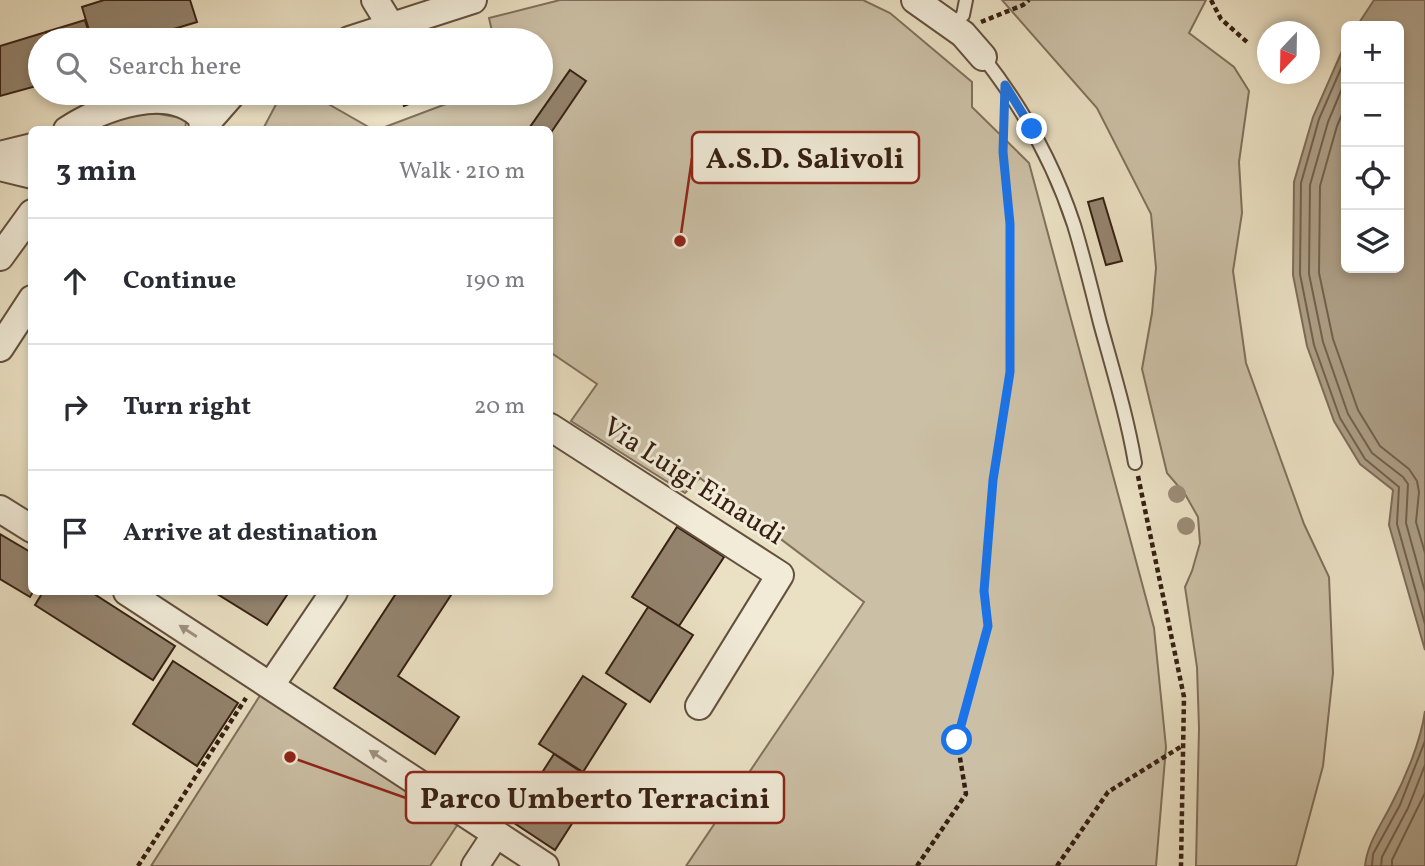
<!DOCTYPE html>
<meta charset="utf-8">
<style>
body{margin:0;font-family:Vollkorn,serif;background:#f2f2f3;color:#2b2b33}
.controls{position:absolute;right:21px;top:21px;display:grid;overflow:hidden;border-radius:10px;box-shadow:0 4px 10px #0003}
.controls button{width:63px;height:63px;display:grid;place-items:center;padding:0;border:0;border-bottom:2px solid #e1e1e2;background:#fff;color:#2b2b33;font:35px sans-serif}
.compass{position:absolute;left:1257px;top:21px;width:63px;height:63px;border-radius:50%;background:#fff;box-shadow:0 4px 10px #0003;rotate:202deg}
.stop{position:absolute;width:21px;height:21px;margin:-16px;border:5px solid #1a73e8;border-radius:50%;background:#fff}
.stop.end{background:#1a73e8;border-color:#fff;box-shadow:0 2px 7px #0008}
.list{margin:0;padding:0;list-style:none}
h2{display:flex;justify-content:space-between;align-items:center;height:91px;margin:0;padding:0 28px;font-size:30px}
h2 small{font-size:23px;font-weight:400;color:#7c7c81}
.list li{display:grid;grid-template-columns:46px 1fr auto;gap:21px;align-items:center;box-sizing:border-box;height:126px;padding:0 28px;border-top:2px solid #e1e1e2}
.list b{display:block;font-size:26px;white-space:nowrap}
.list em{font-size:23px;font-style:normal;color:#7c7c81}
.icon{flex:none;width:38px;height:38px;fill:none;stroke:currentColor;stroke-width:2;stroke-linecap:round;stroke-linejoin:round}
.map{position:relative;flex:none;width:1425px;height:866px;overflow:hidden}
.search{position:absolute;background:#fff;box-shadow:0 4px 10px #0003;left:28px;top:28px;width:525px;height:77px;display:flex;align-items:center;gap:18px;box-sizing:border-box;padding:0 24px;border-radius:38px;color:#7c7c81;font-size:26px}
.panel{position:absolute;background:#fff;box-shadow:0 4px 10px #0003;left:28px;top:126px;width:525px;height:469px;border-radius:10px}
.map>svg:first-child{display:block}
.green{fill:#cbbfa5;stroke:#80705c;stroke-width:2}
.water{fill:#ad9f87;stroke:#7d6c59;stroke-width:2}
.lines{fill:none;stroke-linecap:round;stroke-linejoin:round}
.shore{stroke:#72604d;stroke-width:2}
.building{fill:#94846f;stroke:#362013;stroke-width:2}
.lane-casing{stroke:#63503f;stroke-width:16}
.street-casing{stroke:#63503f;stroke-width:30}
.path{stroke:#362013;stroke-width:4.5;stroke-dasharray:5 3.5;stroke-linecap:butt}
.lane{stroke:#f1ebd8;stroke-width:12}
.street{stroke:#f1ebd8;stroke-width:26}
.tree{fill:#9b8c77}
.oneway{fill:#9d907f}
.route{stroke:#1a73e8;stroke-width:9}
.labels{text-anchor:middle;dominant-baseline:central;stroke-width:6;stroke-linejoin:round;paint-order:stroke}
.street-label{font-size:28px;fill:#362013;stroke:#f1ebd8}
.leader{fill:none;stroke:#8f2418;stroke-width:2.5}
.callout-dot{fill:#8f2418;stroke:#f1ebd8;stroke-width:2.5}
.callout{fill:#f1ebd8;stroke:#8f2418;stroke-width:2.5}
.callout-label{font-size:30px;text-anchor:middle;font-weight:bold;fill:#362013}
</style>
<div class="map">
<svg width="1425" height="866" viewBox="0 0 1425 866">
<rect width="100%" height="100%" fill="#eae0c3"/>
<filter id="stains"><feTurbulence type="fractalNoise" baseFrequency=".00286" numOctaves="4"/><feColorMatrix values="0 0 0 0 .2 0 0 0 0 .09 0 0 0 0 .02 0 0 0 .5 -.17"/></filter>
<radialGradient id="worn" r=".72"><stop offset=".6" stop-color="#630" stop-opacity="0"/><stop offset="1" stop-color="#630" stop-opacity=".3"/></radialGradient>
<!-- green -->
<g class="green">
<polygon points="560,0 863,0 890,13 972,82 972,107 1029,163 1154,628 1166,747 1156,866 686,866 864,602 700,478 685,493 571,421 597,384 550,352 550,130 377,130 475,93 541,93 541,40 494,40 489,18"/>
<polygon points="1002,0 1206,0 1189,33 1234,67 1249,91 1239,162 1242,213 1233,271 1246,363 1304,524 1329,577 1333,673 1323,766 1296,866 1196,866 1199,728 1197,667 1185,587 1192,571 1200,543 1198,517 1185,494 1167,473 1142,369 1152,313 1156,268 1151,214 1097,108"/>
<polygon points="282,93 309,93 372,129 263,129"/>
<polygon points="154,113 181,118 186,122 185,130 93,130 115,119"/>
<polygon points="261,694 460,821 430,866 151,866"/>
</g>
<!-- water -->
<g class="water">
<polygon points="1374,0 1425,0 1425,650 1389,525 1393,490 1360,464 1334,421 1307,346 1293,275 1294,182 1313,117 1346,42 1346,268 1399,268 1399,26 1357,26"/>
<path d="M1425 711V866H1365C1367 844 1381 825 1391 805 1405 779 1421 741 1425 711Z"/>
</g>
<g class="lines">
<!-- shore -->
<g class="shore">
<polyline points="1346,57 1319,119 1301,183 1300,274 1314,345 1340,418 1365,459 1399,487 1397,524 1425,624"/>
<polyline points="1346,79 1328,122 1310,185 1309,274 1323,342 1348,414 1372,453 1403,477 1408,484 1406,523 1425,592"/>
<polyline points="1346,105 1337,126 1320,186 1319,273 1333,339 1358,410 1380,446 1409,469 1417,481 1419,492 1416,522 1425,553"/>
<polyline points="1372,866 1373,854 1400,805 1425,741"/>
<polyline points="1381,866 1382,857 1408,808 1425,765"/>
<polyline points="1392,866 1392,860 1425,793"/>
</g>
</g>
<!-- building -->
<g class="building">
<polygon points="104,0 190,0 197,22 137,40 92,40 82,7"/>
<polygon points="85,20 91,40 49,40 46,32"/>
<polygon points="46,32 49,40 40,40 40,85 0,96 0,46"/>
<polygon points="570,70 586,81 550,134 550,130 533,130 530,127"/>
<polygon points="399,93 437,93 404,106"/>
<polygon points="1103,198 1122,261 1106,265 1088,202"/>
<polygon points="677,527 724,557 679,626 632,597"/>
<polygon points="0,534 32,553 32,592 33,592 30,597 0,579"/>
<polygon points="43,592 91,592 175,646 153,680 35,605"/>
<polygon points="214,592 289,592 267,625"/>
<polygon points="397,592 453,592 398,676 459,717 435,754 334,688"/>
<polygon points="648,607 693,635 650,702 606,673"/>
<polygon points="173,661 238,703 197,766 133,724"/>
<polygon points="583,676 626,704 583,772 539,744"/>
<polygon points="554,754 598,783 555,850 511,821"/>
</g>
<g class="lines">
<defs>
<g id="lane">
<polyline points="953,26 963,15 966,0"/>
<path d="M983 57C1023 108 1054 164 1074 225 1084 258 1092 291 1100 323 1113 370 1127 416 1135 463"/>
</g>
<g id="street">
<polyline points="375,0 391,26"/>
<polyline points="915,0 963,34 983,57"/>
<polyline points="349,40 473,0"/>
<polyline points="204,126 233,93"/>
<path d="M67 130C102 107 170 82 202 118L203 130"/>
<polyline points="0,155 32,147"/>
<polyline points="0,167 32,175"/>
<polyline points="0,257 32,213"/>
<polyline points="0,348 32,299"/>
<polyline points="550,427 780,575 699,706"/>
<polyline points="0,509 32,529"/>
<polyline points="127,592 545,866"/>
<polyline points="271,685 334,592"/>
<polyline points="475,866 496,834"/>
</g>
</defs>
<!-- lane casing -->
<use href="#lane" class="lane-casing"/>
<!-- street casing -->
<use href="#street" class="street-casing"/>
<!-- path -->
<g class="path">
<polyline points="1211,0 1221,19 1247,42"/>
<polyline points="981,22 1023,5 1029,0"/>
<polyline points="1138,476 1184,697 1181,866"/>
<polyline points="138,866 246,698"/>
<polyline points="917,866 966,794 957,740 988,627 984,591 993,480 1010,372 1010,224 1003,152 1004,116"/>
<polyline points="1057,866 1108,792 1182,746"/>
</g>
<!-- lane -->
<use href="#lane" class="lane"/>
<!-- street -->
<use href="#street" class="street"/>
</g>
<!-- trees -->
<g class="tree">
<circle cx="1177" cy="494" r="9"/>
<circle cx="1186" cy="526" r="9"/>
</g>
<!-- one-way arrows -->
<defs><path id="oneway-solid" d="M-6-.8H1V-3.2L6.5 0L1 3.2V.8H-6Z" transform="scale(1.75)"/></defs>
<g class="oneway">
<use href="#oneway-solid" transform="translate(188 631) rotate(-147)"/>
<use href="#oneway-solid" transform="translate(378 756) rotate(-146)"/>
</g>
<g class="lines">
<!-- route -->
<polyline class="route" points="957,740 988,626 984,591 993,480 1010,372 1010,224 1003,152 1005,85 1032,129"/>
</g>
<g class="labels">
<!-- street labels -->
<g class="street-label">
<text transform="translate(693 482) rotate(33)">Via Luigi Einaudi</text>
</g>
</g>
<!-- callouts -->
<path class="leader" d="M680 241L692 158M290 757L406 798"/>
<g class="callout-dot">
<circle cx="680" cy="241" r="7"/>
<circle cx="290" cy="757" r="7"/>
</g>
<g class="callout">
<rect x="692" y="132" width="227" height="51" rx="7"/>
<rect x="406" y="772" width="378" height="51" rx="7"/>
</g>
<g class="callout-label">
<text x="805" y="168">A.S.D. Salivoli</text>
<text x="595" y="808">Parco Umberto Terracini</text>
</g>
<rect width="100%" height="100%" filter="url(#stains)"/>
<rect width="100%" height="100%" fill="url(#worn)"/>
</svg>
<div class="controls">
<button>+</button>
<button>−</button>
<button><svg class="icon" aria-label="locate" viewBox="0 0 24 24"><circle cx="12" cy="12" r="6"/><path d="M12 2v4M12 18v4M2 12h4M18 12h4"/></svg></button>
<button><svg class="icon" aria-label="layers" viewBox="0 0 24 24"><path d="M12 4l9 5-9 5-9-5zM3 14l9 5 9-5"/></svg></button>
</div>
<svg class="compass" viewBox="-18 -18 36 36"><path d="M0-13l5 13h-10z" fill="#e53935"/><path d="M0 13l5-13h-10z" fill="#7c7c81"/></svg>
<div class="stop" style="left:957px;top:740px"></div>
<div class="stop end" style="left:1032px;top:129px"></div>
<div class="search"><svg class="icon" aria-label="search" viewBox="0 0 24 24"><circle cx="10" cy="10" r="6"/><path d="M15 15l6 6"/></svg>Search here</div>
<section class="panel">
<h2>3 min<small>Walk · 210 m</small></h2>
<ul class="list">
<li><svg class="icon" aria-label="ahead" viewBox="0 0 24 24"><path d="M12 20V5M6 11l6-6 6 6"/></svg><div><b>Continue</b></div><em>190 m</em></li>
<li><svg class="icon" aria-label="right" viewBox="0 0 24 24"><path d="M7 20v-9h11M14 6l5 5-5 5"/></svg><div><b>Turn right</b></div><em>20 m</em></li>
<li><svg class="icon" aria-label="arrive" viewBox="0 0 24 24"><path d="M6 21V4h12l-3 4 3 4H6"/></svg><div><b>Arrive at destination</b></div></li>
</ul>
</section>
</div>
